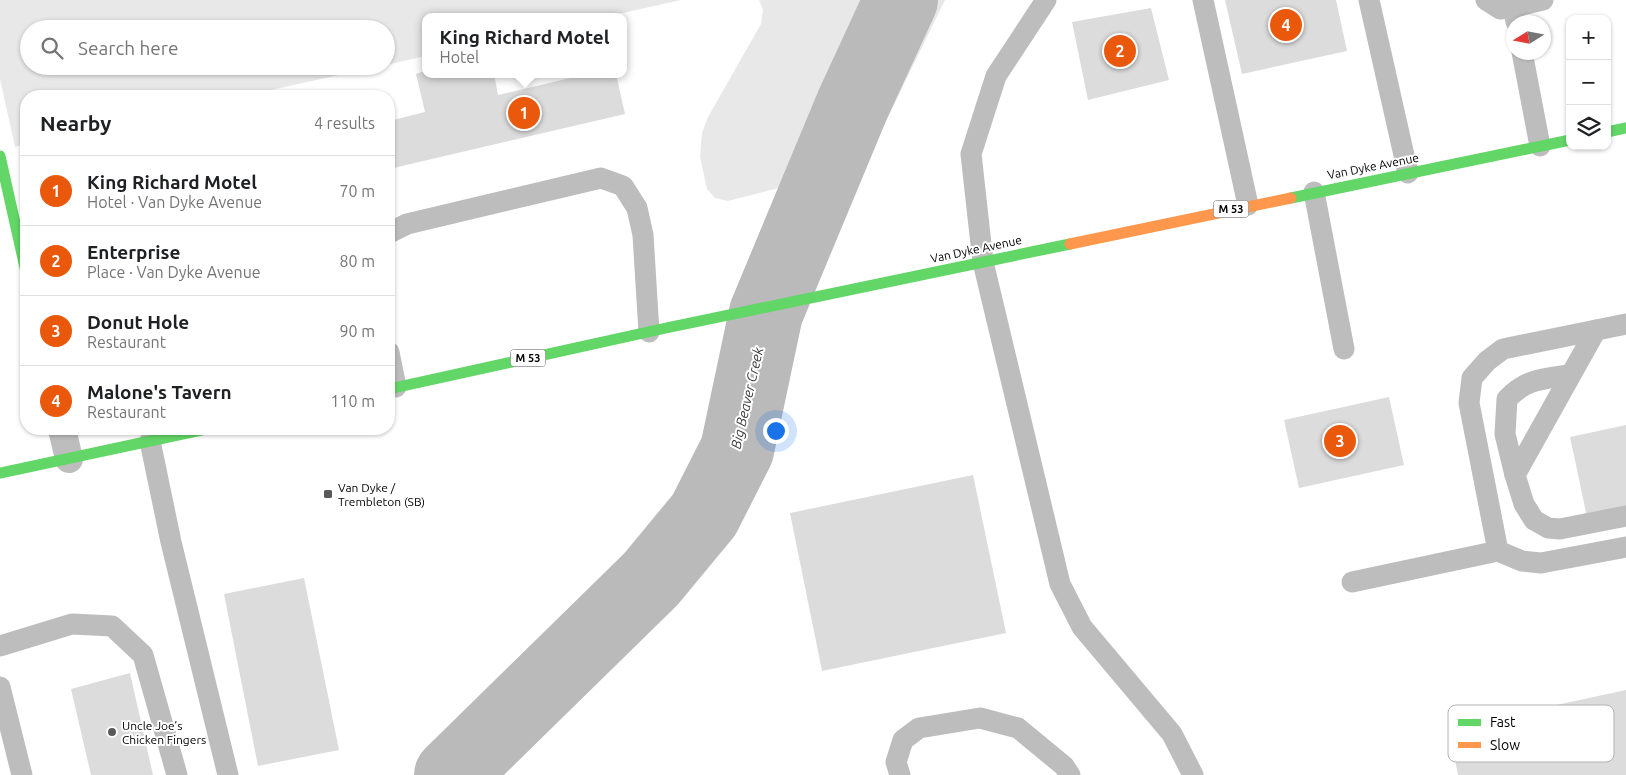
<!DOCTYPE html>
<meta charset="utf-8">
<style>
body{margin:0;font-family:Ubuntu,sans-serif;background:#f6f6f6;color:#202124}
.controls{position:absolute;right:15px;top:15px;display:grid;overflow:hidden;border-radius:10px;box-shadow:0 1px 4px #0004}
.controls button{width:45px;height:45px;display:grid;place-items:center;padding:0;border:0;border-bottom:1px solid #e0e0e0;background:#fff;color:#202124;font:25px sans-serif}
.compass{position:absolute;left:1506px;top:15px;width:45px;height:45px;border-radius:50%;background:#fff;box-shadow:0 1px 4px #0004;rotate:259deg}
.you{position:absolute;left:775px;top:430px;width:18px;height:18px;margin:-12px;border:4px solid #fff;border-radius:50%;background:#1a73e8;box-shadow:0 0 0 8px #1a73e833}
.badge{display:grid;place-items:center;width:32px;height:32px;border-radius:50%;background:#ea580c;color:#fff;font-size:16px;font-weight:700}
.pin{position:absolute;translate:-50% -50%;border:2px solid #fff;box-shadow:0 1px 5px #0006}
.popup{position:absolute;left:422px;top:13px;width:205px;height:65px;box-sizing:border-box;display:grid;place-content:center;border-radius:10px;background:#fff;filter:drop-shadow(0 1px 4px #0005);font-size:16px;white-space:nowrap;color:#757577}
.popup b{font-size:19px;color:#202124}
.popup::after{content:'';position:absolute;left:50%;top:100%;margin-left:-10px;border:10px solid transparent;border-top-color:#fff}
.list{margin:0;padding:0;list-style:none}
h2{display:flex;justify-content:space-between;align-items:center;height:65px;margin:0;padding:0 20px;font-size:21px}
h2 small{font-size:16px;font-weight:400;color:#757577}
.list li{display:grid;grid-template-columns:32px 1fr auto;gap:15px;align-items:center;box-sizing:border-box;height:70px;padding:0 20px;border-top:1px solid #e0e0e0}
.list b{display:block;font-size:19px;white-space:nowrap}
.list p{margin:0;font-size:16px;white-space:nowrap;color:#757577}
.list em{font-size:16px;font-style:normal;color:#757577}
.icon{flex:none;width:28px;height:28px;fill:none;stroke:currentColor;stroke-width:2;stroke-linecap:round;stroke-linejoin:round}
.map{position:relative;flex:none;width:1626px;height:775px;overflow:hidden}
.search{position:absolute;background:#fff;box-shadow:0 1px 4px #0004;left:20px;top:20px;width:375px;height:55px;display:flex;align-items:center;gap:12px;box-sizing:border-box;padding:0 18px;border-radius:28px;color:#757577;font-size:19px}
.panel{position:absolute;background:#fff;box-shadow:0 1px 4px #0004;left:20px;top:90px;width:375px;height:345px;border-radius:20px}
.map>svg:first-child{display:block}
.green{fill:#e8e8e8}
.lines{fill:none;stroke-linecap:round;stroke-linejoin:round}
.river{stroke:#bababa;stroke-width:74}
.building{fill:#dcdcdc}
.lane{stroke:#bdbdbd;stroke-width:21}
.street{stroke:#bdbdbd;stroke-width:28}
.fast{stroke:#63d668;stroke-width:11}
.slow{stroke:#ff974d;stroke-width:11}
.poi-dot{fill:#595959;stroke:#fff;stroke-width:2}
.labels{text-anchor:middle;dominant-baseline:central;stroke-width:4;stroke-linejoin:round;paint-order:stroke}
.shield{fill:#fff;stroke:#4c4c4c;stroke-width:1}
.shield-label{font-size:11px;font-weight:bold;fill:#000}
.street-label{font-size:12px;fill:#000;stroke:#fff}
.poi-label{font-size:12px;fill:#000;stroke:#fff;text-anchor:start}
.water-label{font-size:14px;font-style:italic;fill:#3e3e3e;stroke:#fff}
.key{fill:#fff;stroke:#b2b2b2;stroke-width:1}
.key-label{font-size:14px;fill:#000}
</style>
<div class="map">
<svg width="1626" height="775" viewBox="0 0 1626 775">
<rect width="100%" height="100%" fill="#fff"/>
<!-- green -->
<g class="green">
<polygon points="0,0 681,0 605,17 425,17 425,56 386,65 386,29 29,29 29,66 380,66 244,96 26,96 26,144 15,147 0,79"/>
<polygon points="759,0 945,0 864,166 728,201 715,198 707,189 700,157 702,133 708,117 761,24 763,10"/>
</g>
<g class="lines">
<!-- river -->
<polyline class="river" points="451,775 651,579 704,515 737,450 766,313 853,104 901,0"/>
</g>
<!-- building -->
<g class="building">
<polygon points="1225,0 1336,0 1347,51 1242,74"/>
<polygon points="1151,8 1169,80 1088,100 1072,22"/>
<polygon points="425,71 425,74 494,74 498,95 587,74 616,74 625,114 389,169 389,121 425,112 416,74"/>
<polygon points="1389,397 1404,465 1299,488 1284,420"/>
<polygon points="1626,425 1626,508 1587,517 1570,437"/>
<polygon points="973,475 1006,633 822,671 790,513"/>
<polygon points="304,578 339,750 258,766 224,594"/>
<polygon points="130,673 153,775 91,775 71,689"/>
<polygon points="1626,690 1626,775 1458,775 1449,728"/>
</g>
<g class="lines">
<!-- lane -->
<g class="lane">
<polyline points="1046,0 996,76 971,154 983,262 1060,584 1082,627 1172,734 1193,775"/>
<polyline points="1203,0 1248,205"/>
<polyline points="1369,0 1408,173"/>
<polyline points="1486,0 1500,9 1513,7"/>
<polyline points="1516,22 1513,7 1543,0"/>
<polyline points="1522,52 1540,146"/>
<polyline points="1314,192 1344,349"/>
<polyline points="389,233 407,224 601,178 623,186 637,208 643,235 649,332"/>
<polyline points="1626,324 1503,349 1487,361 1472,378 1469,403 1498,551 1522,561 1541,563 1626,547"/>
<polyline points="1596,330 1515,475 1524,504 1534,520 1548,528 1560,529 1626,516"/>
<polyline points="389,352 396,387"/>
<polyline points="150,441 171,542 228,775"/>
<path d="M1515 475 1505 434 1507 399C1526 379 1542 379 1569 375"/>
<polyline points="1352,582 1498,551"/>
<polyline points="0,646 72,624 112,626 143,655 177,775"/>
<polyline points="0,687 22,775"/>
<polyline points="900,775 896,762 903,740 919,728 980,718 1018,728 1064,766 1070,775"/>
</g>
<!-- street -->
<polyline class="street" points="62,429 69,459"/>
<!-- fast -->
<g class="fast">
<polyline points="1607,132 1626,128"/>
<polyline points="0,156 26,272"/>
<polyline points="1291,198 1570,140"/>
<polyline points="389,389 666,328 1070,244"/>
<polyline points="0,473 206,429"/>
</g>
<!-- slow -->
<polyline class="slow" points="1070,244 1291,198"/>
</g>
<!-- markers -->
<g class="poi-dot">
<rect x="323" y="489" width="10" height="10" rx="2.5"/>
<circle cx="112" cy="732" r="5"/>
</g>
<g class="labels">
<!-- shield labels -->
<g class="shield">
<rect x="1213.5" y="200.5" width="35" height="17" rx="4"/>
<rect x="510.5" y="349.5" width="35" height="17" rx="4"/>
</g>
<g class="shield-label">
<text x="1231" y="209">M 53</text>
<text x="528" y="358">M 53</text>
</g>
<!-- street labels -->
<g class="street-label">
<text transform="translate(1373 166) rotate(-11)">Van Dyke Avenue</text>
<text transform="translate(976 249) rotate(-12)">Van Dyke Avenue</text>
</g>
<!-- poi labels -->
<g class="poi-label">
<text x="338" y="487">Van Dyke /<tspan x="338" dy="14">Trembleton (SB)</tspan></text>
<text x="122" y="725">Uncle Joe’s<tspan x="122" dy="14">Chicken Fingers</tspan></text>
</g>
<!-- water labels -->
<g class="water-label">
<text transform="translate(747 398) rotate(-77)">Big Beaver Creek</text>
</g>
</g>
<!-- legend -->
<rect x="1448" y="705" width="166" height="57" rx="8" class="key"/>
<rect x="1458" y="719" width="23" height="7" fill="#63d668"/>
<rect x="1458" y="742" width="23" height="6" fill="#ff974d"/>
<g class="key-label">
<text x="1490" y="727">Fast</text>
<text x="1490" y="750">Slow</text>
</g>
</svg>
<div class="controls">
<button>+</button>
<button>−</button>
<button><svg class="icon" aria-label="layers" viewBox="0 0 24 24"><path d="M12 4l9 5-9 5-9-5zM3 14l9 5 9-5"/></svg></button>
</div>
<svg class="compass" viewBox="-18 -18 36 36"><path d="M0-13l5 13h-10z" fill="#e53935"/><path d="M0 13l5-13h-10z" fill="#757577"/></svg>
<div class="you"></div>
<div class="pin badge" style="left:524px;top:113px">1</div>
<div class="popup"><b>King Richard Motel</b>Hotel</div>
<div class="pin badge" style="left:1120px;top:51px">2</div>
<div class="pin badge" style="left:1340px;top:441px">3</div>
<div class="pin badge" style="left:1286px;top:25px">4</div>
<div class="search"><svg class="icon" aria-label="search" viewBox="0 0 24 24"><circle cx="10" cy="10" r="6"/><path d="M15 15l6 6"/></svg>Search here</div>
<section class="panel">
<h2>Nearby<small>4 results</small></h2>
<ul class="list">
<li><span class="badge">1</span><div><b>King Richard Motel</b><p>Hotel · Van Dyke Avenue</p></div><em>70 m</em></li>
<li><span class="badge">2</span><div><b>Enterprise</b><p>Place · Van Dyke Avenue</p></div><em>80 m</em></li>
<li><span class="badge">3</span><div><b>Donut Hole</b><p>Restaurant</p></div><em>90 m</em></li>
<li><span class="badge">4</span><div><b>Malone's Tavern</b><p>Restaurant</p></div><em>110 m</em></li>
</ul>
</section>
</div>
